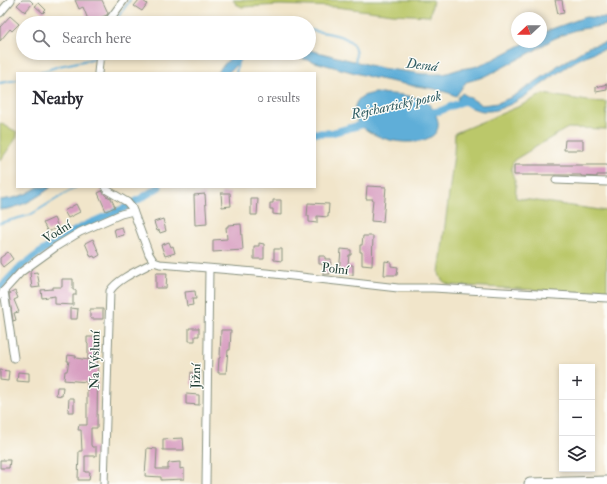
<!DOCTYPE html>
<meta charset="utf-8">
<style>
body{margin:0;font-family:"IM FELL Double Pica",serif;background:#f2f2f3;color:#2b2b33}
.controls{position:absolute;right:12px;bottom:12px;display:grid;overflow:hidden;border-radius:0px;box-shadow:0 2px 6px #0003}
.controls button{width:36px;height:36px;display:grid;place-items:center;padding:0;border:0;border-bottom:1px solid #e1e1e2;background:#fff;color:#2b2b33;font:20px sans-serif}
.compass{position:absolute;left:511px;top:12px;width:36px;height:36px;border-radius:50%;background:#fff;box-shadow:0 2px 6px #0003;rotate:248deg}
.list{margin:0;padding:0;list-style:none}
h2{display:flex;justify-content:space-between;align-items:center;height:52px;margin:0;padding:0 16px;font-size:17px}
h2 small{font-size:13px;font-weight:400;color:#7c7c81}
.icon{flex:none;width:22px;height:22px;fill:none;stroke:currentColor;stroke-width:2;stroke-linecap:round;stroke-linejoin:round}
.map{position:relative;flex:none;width:607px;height:484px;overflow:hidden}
.search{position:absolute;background:#fff;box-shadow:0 2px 6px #0003;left:16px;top:16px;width:300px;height:44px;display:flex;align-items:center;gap:10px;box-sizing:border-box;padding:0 14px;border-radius:22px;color:#7c7c81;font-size:15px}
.panel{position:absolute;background:#fff;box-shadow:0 2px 6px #0003;left:16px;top:72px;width:300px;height:116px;border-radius:0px}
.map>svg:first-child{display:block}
.green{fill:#bbc86a;stroke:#6d824f}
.water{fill:#5eaed8;stroke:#3e7686}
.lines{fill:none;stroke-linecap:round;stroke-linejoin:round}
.stream{stroke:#5eaed8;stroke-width:2}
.canal{stroke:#5eaed8;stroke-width:7}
.building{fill:#d89fc1}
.street-casing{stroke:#88917f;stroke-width:9}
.primary-casing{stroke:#88917f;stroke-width:13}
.street{stroke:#fff;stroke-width:7}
.primary{stroke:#fff;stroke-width:11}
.labels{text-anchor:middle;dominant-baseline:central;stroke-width:3;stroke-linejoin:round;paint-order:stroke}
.street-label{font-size:13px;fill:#1f3d34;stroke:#fdfcf7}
.water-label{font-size:14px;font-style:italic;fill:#325f65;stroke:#fdfcf7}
</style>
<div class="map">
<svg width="607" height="484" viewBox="0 0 607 484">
<rect width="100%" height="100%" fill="#fdfcf7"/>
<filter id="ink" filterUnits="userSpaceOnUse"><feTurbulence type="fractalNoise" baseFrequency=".025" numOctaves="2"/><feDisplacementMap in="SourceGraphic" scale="8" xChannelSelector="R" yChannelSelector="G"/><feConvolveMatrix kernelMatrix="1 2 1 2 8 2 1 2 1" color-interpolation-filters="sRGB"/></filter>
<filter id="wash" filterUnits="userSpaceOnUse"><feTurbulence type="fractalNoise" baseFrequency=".012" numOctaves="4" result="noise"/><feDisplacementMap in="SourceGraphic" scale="16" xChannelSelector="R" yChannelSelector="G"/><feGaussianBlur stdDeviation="0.9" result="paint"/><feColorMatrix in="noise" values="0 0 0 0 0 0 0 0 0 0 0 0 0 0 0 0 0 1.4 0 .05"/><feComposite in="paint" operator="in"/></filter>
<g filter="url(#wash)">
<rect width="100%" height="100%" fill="#f1e5ca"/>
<!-- green -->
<g class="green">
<polygon points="233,0 433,0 430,16 393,14 336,7 280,5 242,7 236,4"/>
<path d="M543 94 588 101 607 102 606 129 568 128 564 130 514 160C508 173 515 175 516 187 516 191 515 194 516 198L607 211V294L450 285C443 282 441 280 439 273L454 154 455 133 520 106Z"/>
<polygon points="0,123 17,132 17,137 0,161"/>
</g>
<!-- water -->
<g class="water">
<polygon points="585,17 607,18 607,25 575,30 553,39 530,53 494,72 480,78 466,82 456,96 449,93 435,89 404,84 374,78 282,53 309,53 309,50 381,68 423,74 444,74 460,69 474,67 492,60 527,42 541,42 541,34 549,30"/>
<path d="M607 42V49C571 55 544 88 511 104 504 107 496 111 488 111 476 112 466 105 457 99L462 93 482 105 498 103 514 96 555 69 557 65H560L588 47Z"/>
<polygon points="235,53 254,53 244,57 228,73 216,73"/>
<path d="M374 93C390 94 410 94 425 101 430 104 432 108 435 113 445 133 430 141 411 142 394 143 373 137 360 125 354 120 352 107 358 100 362 95 368 95 374 93Z"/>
<path d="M38 187H51C36 199 20 208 0 210V200C16 198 24 196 38 187Z"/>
</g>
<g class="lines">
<!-- stream -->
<g class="stream">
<polyline points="112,22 118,17 130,0"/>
<polyline points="173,23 190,22 195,23"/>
<path d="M309 30C329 34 362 33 355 63"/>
<polyline points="38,73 59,66 122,53"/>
<polyline points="236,73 238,62"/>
<polyline points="0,83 17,80"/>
<polyline points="0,223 30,215 76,187"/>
</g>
<!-- canal -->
<g class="canal">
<polyline points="425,113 440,111 464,101 470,104"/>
<polyline points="315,133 331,133 368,123"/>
<polyline points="0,288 18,269 42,251 81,227 127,207 159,187"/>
</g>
</g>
<g id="blocks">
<!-- building -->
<g class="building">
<polygon points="22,0 30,0 33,3 25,12 17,5"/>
<polygon points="75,0 102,0 108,13 107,15 89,22 83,7 79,9"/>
<polygon points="139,0 142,0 147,4 142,11 134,6"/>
<polygon points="555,0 562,0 564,13 558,14"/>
<polygon points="39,3 46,10 43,13 35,6"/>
<polygon points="10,16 19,24 12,31 10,29 0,41 0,27"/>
<polygon points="607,84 607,90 596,92 596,87"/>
<polygon points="565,140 583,140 583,150 564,150"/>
<polygon points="514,165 607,165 607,175 597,175 597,177 581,176 581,175 514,175"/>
<polygon points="367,186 386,187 383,222 371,221 373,199 366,199"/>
<polygon points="102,191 106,196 111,198 115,207 106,211 98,193"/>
<polygon points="221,193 230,193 231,206 222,207"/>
<polygon points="205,194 207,224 195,225 194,195"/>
<polygon points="251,199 258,199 257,215 251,215"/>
<polygon points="273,200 281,200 281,215 273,214 273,209 270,209 270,203 273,203"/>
<polygon points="308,203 329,204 328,217 317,216 317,223 309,222 309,216 307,216"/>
<polygon points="76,204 80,212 68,218 64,211"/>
<polygon points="54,218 58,227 48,232 43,223"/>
<polygon points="163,219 166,231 160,233 159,230 157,231 154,222"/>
<polygon points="241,224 243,250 213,252 213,240 227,239 226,227 228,227 228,225"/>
<polygon points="122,227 124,235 116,237 114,229"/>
<polygon points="363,236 373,236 372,266 362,265 362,252 360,252 360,245 362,245"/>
<polygon points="93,239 100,255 95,258 94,256 91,257 85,243"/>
<polygon points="169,242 171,247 173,246 175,253 165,256 161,245"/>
<polygon points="259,243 264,244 264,259 254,259 254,246 259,246"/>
<polygon points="274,249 282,249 282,261 274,260"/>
<polygon points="341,249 351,250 351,255 349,255 348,265 353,265 353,275 339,274"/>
<polygon points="8,252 13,259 3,267 0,263 0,258"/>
<polygon points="319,256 325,256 325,259 331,259 330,274 323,274 323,264 319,264"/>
<polygon points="385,261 391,262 391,266 398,267 397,275 384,275"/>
<polygon points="37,272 40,287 32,288 30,273"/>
<polygon points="156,273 167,273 166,288 156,288"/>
<polygon points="62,279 73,279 73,290 76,290 76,295 73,295 73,305 55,304 55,296 42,298 41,290 53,289 53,287 62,287"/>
<polygon points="15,291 18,298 14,300 19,312 14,313 16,320 13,321 9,294"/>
<polygon points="195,291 196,299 192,299 193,305 187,306 185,292"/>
<polygon points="70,308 78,309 77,319 70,319"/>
<polygon points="90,309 103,309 103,319 92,319 90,318"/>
<polygon points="189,328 199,328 199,336 195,336 195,341 189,341"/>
<polygon points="221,330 231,330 230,350 228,350 226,373 218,373 219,358 220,358"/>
<polygon points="87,337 98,337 97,428 91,428 91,445 92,447 96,447 96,456 85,456 85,472 90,472 89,480 78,480 79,451 82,451 81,430 78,430 79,425 87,425 87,382 64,380 65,371 67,371 69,361 67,361 68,355 76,356 76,358 88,360 88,344 87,343"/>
<polygon points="0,370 9,371 8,381 0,380"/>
<polygon points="195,371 201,371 200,381 196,380 196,385 191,384 191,372 195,373"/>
<polygon points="18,372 29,373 29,382 17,381"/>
<polygon points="57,387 63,387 62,396 56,395"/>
<polygon points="186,394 199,395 199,405 186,404"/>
<polygon points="69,398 74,398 74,412 68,412"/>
<polygon points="183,438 184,450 163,450 163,439"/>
<polygon points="147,448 157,449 156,469 168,469 168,464 169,463 180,462 180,469 184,468 184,479 161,480 161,477 145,476"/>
<polygon points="0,460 10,460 9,468 0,468"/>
</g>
</g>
</g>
<g filter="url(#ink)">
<use href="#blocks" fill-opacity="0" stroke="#88917f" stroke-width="1"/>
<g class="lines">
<defs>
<g id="street">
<polyline points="0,13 11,0"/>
<polyline points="107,23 124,0"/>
<polyline points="98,73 100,53"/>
<polyline points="556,180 607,182"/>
<polyline points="105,187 107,190 127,202 132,208 149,254 154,262 160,264 266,273 398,288 433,288 607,298"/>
<polyline points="4,291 14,358"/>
<polyline points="0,295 21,272 57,246 80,232 121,214 133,211"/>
<path d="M104 484 110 291C117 279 141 269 154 262"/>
<polyline points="206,484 209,269"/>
</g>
<polyline id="primary" points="530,484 607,482"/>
</defs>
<!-- street casing -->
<use href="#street" class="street-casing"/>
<!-- primary casing -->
<use href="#primary" class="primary-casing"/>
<!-- street -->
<use href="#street" class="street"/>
<!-- primary -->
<use href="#primary" class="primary"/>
</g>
</g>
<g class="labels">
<!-- street labels -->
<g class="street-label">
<text transform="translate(57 232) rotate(-32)">Vodní</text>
<text transform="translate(335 269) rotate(6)">Polní</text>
<text transform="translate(95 360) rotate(-89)">Na Výsluní</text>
<text transform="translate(196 376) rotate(-89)">Jižní</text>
</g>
<!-- water labels -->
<g class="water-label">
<text transform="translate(422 65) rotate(7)">Desná</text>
<text transform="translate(396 105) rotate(-12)">Rejchartický potok</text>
</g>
</g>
</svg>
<div class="controls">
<button>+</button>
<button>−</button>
<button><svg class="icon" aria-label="layers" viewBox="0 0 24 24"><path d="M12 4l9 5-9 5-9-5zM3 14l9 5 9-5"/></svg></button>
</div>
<svg class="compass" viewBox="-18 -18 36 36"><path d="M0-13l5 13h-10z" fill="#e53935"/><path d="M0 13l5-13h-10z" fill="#7c7c81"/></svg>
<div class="search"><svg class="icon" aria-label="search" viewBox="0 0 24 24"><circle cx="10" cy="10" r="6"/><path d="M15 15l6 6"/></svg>Search here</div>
<section class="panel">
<h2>Nearby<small>0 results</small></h2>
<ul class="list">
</ul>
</section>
</div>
